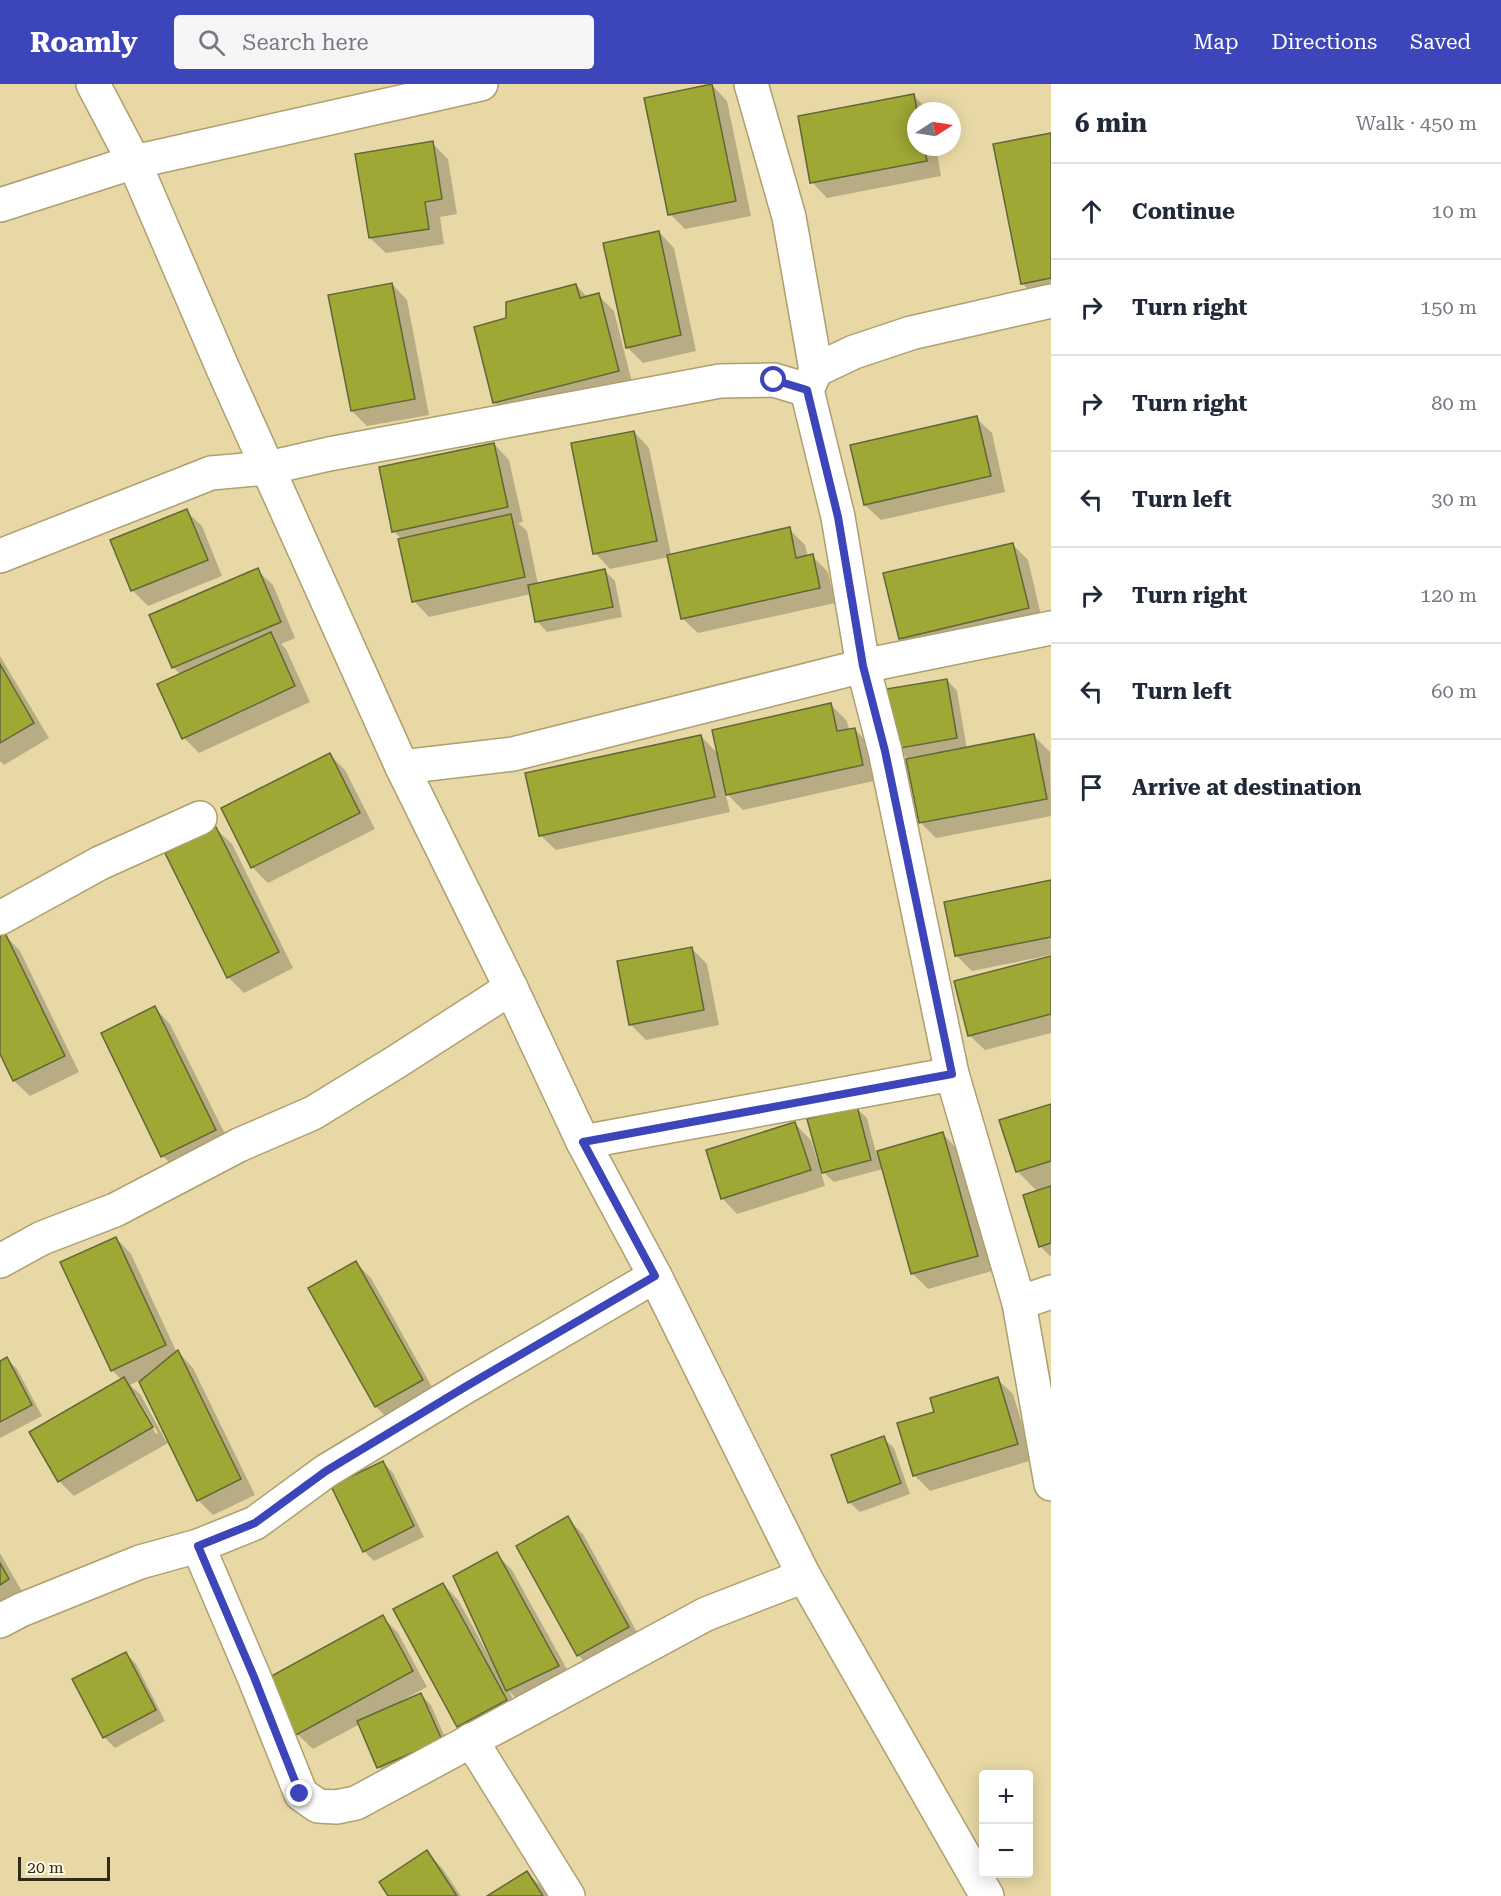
<!DOCTYPE html>
<meta charset="utf-8">
<style>
body{margin:0;font-family:"Roboto Serif",serif;background:#f6f6f7;color:#1f2937}
.controls{position:absolute;right:18px;bottom:18px;display:grid;overflow:hidden;border-radius:6px;box-shadow:0 3px 15px #0003}
.controls button{width:54px;height:54px;display:grid;place-items:center;padding:0;border:0;border-bottom:2px solid #e0e1e3;background:#fff;color:#1f2937;font:30px sans-serif}
.compass{position:absolute;left:907px;top:18px;width:54px;height:54px;border-radius:50%;background:#fff;box-shadow:0 3px 15px #0003;rotate:78deg}
.scale{position:absolute;left:18px;bottom:15px;width:92px;box-sizing:border-box;padding-left:6px;border:3px solid #312b17;border-top:0;font-size:16px;line-height:21px;white-space:nowrap;color:#312b17;-webkit-text-stroke:4px #fff9e5;paint-order:stroke}
.stop{position:absolute;width:18px;height:18px;margin:-14px;border:4px solid #3c45b9;border-radius:50%;background:#fff}
.stop.end{background:#3c45b9;border-color:#fff;box-shadow:0 2px 6px #0008}
.list{margin:0;padding:0;list-style:none}
h2{display:flex;justify-content:space-between;align-items:center;height:78px;margin:0;padding:0 24px;font-size:26px}
h2 small{font-size:20px;font-weight:400;color:#747a83}
.list li{display:grid;grid-template-columns:39px 1fr auto;gap:18px;align-items:center;box-sizing:border-box;height:96px;padding:0 24px;border-top:2px solid #e0e1e3}
.list b{display:block;font-size:22px;white-space:nowrap}
.list em{font-size:20px;font-style:normal;color:#747a83}
.icon{flex:none;width:33px;height:33px;fill:none;stroke:currentColor;stroke-width:2;stroke-linecap:round;stroke-linejoin:round}
.map{position:relative;flex:none;width:1051px;height:1812px;overflow:hidden}
header{display:flex;align-items:center;gap:36px;box-sizing:border-box;height:84px;padding:0 30px;background:#3c45b9;color:#fff}
header strong{font-size:28px}
nav{display:flex;gap:33px;margin-inline-start:auto;font-size:21px}
.search{width:420px;height:54px;background:#f6f6f7;display:flex;align-items:center;gap:15px;box-sizing:border-box;padding:0 21px;border-radius:6px;color:#747a83;font-size:22px}
main{display:flex}
aside{flex:1;background:#fff}
.map>svg:first-child{display:block}
.shadow{fill:#0003;fill-rule:evenodd}
.building{fill:#9fa834;stroke:#626737;stroke-width:1.5}
.lines{fill:none;stroke-linecap:round;stroke-linejoin:round}
.minor-casing{stroke:#ae9f6e;stroke-width:36}
.minor{stroke:#fff;stroke-width:33}
.route{stroke:#3c45b9;stroke-width:8}
</style>
<header>
<strong>Roamly</strong>
<div class="search"><svg class="icon" aria-label="search" viewBox="0 0 24 24"><circle cx="10" cy="10" r="6"/><path d="M15 15l6 6"/></svg>Search here</div>
<nav><a>Map</a><a>Directions</a><a>Saved</a></nav>
</header>
<main>
<div class="map">
<svg width="1051" height="1812" viewBox="0 0 1051 1812">
<rect width="100%" height="100%" fill="#e7d8a5"/>
<!-- shadow -->
<g class="shadow">
<polygon points="712,1 727,17 751,132 685,145 670,130"/>
<polygon points="914,12 929,27 916,27 916,63 936,63 941,92 827,114 812,98"/>
<polygon points="1051,50 1051,213 1038,215 1022,199"/>
<polygon points="432,59 448,75 457,130 440,133 444,160 386,169 370,154"/>
<polygon points="659,148 674,164 696,267 643,279 627,263"/>
<polygon points="392,200 407,216 429,331 367,342 352,327"/>
<polygon points="576,201 588,214 598,211 614,227 633,302 510,333 494,318 507,236"/>
<polygon points="976,334 992,349 1005,408 881,436 865,421"/>
<polygon points="634,348 649,364 671,471 789,445 805,461 808,473 812,472 828,488 835,519 698,549 682,534 669,473 610,485 595,469"/>
<polygon points="494,360 509,376 523,438 518,439 527,447 538,500 605,487 615,497 622,533 547,548 537,537 531,510 429,533 414,517 402,456 394,447"/>
<polygon points="186,427 202,442 222,492 148,522 132,506"/>
<polygon points="1013,461 1028,476 1043,540 915,570 900,554"/>
<polygon points="257,486 273,501 295,554 281,560 286,565 310,618 199,669 184,654 181,591 173,583"/>
<polygon points="0,572 49,654 4,681 0,677"/>
<polygon points="947,596 957,607 967,665 1034,652 1050,668 1051,732 936,754 920,738 908,675 897,664"/>
<polygon points="831,621 847,637 849,646 854,645 870,661 878,696 743,726 725,708 730,728 556,766 540,751 701,652 718,670"/>
<polygon points="329,670 345,686 375,745 268,799 252,783"/>
<polygon points="216,745 232,760 293,884 244,909 228,893"/>
<polygon points="1051,798 1051,871 972,887 956,871"/>
<polygon points="5,851 20,867 79,988 30,1012 14,997 0,967 0,853"/>
<polygon points="691,864 707,880 719,941 646,956 630,940"/>
<polygon points="1051,874 1051,949 985,966 969,951"/>
<polygon points="155,924 170,940 231,1062 178,1088 163,1072"/>
<polygon points="1051,1021 1051,1173 1040,1162 1038,1108 1017,1087"/>
<polygon points="856,1024 867,1034 876,1069 943,1050 958,1066 992,1187 928,1205 912,1189 883,1085 834,1098 820,1085 825,1102 737,1130 722,1114 795,1040 811,1056 817,1076 820,1075"/>
<path d="M116 1154 131 1170 177 1269 178 1268 193 1284 255 1411 213 1431 198 1416 170 1358 74 1412 59 1397 122 1296 112 1286ZM140 1296 168 1355 166 1357 140 1310 130 1301ZM133 1311H136L158 1349 156 1350Z"/>
<polygon points="356,1179 371,1194 437,1312 392,1338 376,1323 310,1205"/>
<polygon points="7,1275 17,1285 42,1332 0,1354 0,1278"/>
<polygon points="997,1295 1013,1310 1033,1376 930,1407 915,1392 899,1340 935,1329"/>
<polygon points="883,1354 894,1364 910,1410 860,1428 849,1418"/>
<polygon points="383,1378 393,1389 424,1453 374,1477 364,1467"/>
<polygon points="567,1434 583,1450 643,1559 594,1587 578,1571"/>
<polygon points="0,1469 24,1511 0,1525"/>
<polygon points="496,1470 512,1486 574,1598 523,1621 509,1607 521,1632 473,1658 458,1642 443,1500 458,1516 490,1574 492,1573"/>
<polygon points="383,1533 398,1549 427,1603 403,1616 404,1618 421,1611 431,1621 451,1667 389,1694 379,1683 360,1640 313,1665 297,1650"/>
<polygon points="126,1569 136,1580 165,1637 115,1664 104,1653 74,1596"/>
<polygon points="427,1768 442,1784 461,1812 390,1812"/>
<polygon points="527,1789 543,1804 547,1812 490,1812"/>
</g>
<!-- building -->
<g class="building">
<polygon points="712,0 736,117 668,131 644,14"/>
<polygon points="914,10 917,27 916,63 924,63 927,77 810,99 798,32"/>
<polygon points="1051,49 1051,194 1021,200 993,60"/>
<polygon points="433,57 442,115 425,118 429,145 369,154 355,70"/>
<polygon points="659,147 681,251 626,264 603,159"/>
<polygon points="392,199 415,315 351,327 328,211"/>
<polygon points="576,200 580,214 599,209 619,287 493,319 474,243 506,234 506,218"/>
<polygon points="977,332 991,392 864,421 850,361"/>
<polygon points="634,347 657,457 593,470 571,359"/>
<polygon points="494,359 508,423 392,448 379,383"/>
<polygon points="187,425 208,476 131,507 110,456"/>
<polygon points="511,430 525,493 412,518 398,455"/>
<polygon points="790,443 796,474 813,470 820,504 681,535 667,471"/>
<polygon points="1013,459 1029,524 899,555 883,489"/>
<polygon points="258,484 281,538 172,584 149,531"/>
<polygon points="605,485 613,523 535,538 528,501"/>
<polygon points="271,548 295,602 182,655 157,600"/>
<polygon points="0,580 34,639 0,659"/>
<polygon points="947,595 957,654 895,665 886,605"/>
<polygon points="831,619 837,647 855,644 863,681 726,711 712,646"/>
<polygon points="1034,650 1047,715 919,739 906,675"/>
<polygon points="701,651 715,713 539,752 525,689"/>
<polygon points="330,669 360,729 251,784 221,724"/>
<polygon points="216,743 279,868 227,894 165,769"/>
<polygon points="1051,796 1051,853 955,872 944,818"/>
<polygon points="5,849 65,972 13,997 0,970 0,852"/>
<polygon points="692,863 704,926 629,941 617,877"/>
<polygon points="1051,872 1051,930 968,952 954,897"/>
<polygon points="155,922 216,1046 161,1073 101,949"/>
<polygon points="1051,1020 1051,1077 1016,1088 999,1036"/>
<polygon points="857,1022 871,1076 822,1089 807,1035"/>
<polygon points="795,1038 811,1086 721,1115 706,1066"/>
<polygon points="943,1048 978,1172 911,1190 877,1067"/>
<polygon points="1051,1102 1051,1159 1039,1163 1023,1111"/>
<polygon points="116,1153 166,1261 111,1287 60,1178"/>
<polygon points="356,1177 423,1296 375,1323 308,1204"/>
<polygon points="178,1266 241,1395 197,1417 139,1298"/>
<polygon points="7,1273 32,1321 0,1338 0,1277"/>
<polygon points="124,1293 153,1343 58,1398 29,1348"/>
<polygon points="998,1293 1018,1360 913,1392 897,1339 934,1328 930,1314"/>
<polygon points="884,1352 901,1399 848,1419 831,1371"/>
<polygon points="383,1377 414,1442 363,1468 331,1402"/>
<polygon points="568,1432 629,1543 577,1572 516,1462"/>
<polygon points="497,1468 559,1582 506,1607 453,1492"/>
<polygon points="0,1479 9,1495 0,1501"/>
<polygon points="443,1499 507,1616 457,1643 393,1525"/>
<polygon points="383,1531 413,1587 296,1651 266,1595"/>
<polygon points="126,1568 156,1626 103,1654 72,1595"/>
<polygon points="421,1609 442,1656 377,1684 357,1637"/>
<polygon points="427,1766 457,1812 388,1812 379,1798"/>
<polygon points="527,1787 543,1812 487,1812"/>
</g>
<g class="lines">
<defs>
<g id="minor">
<polyline points="93,0 134,78 224,287 402,683 511,904 583,1058 655,1192 804,1492 987,1812"/>
<polyline points="751,0 789,133 816,286 807,306 838,433 863,582 885,667 952,990 1019,1219 1051,1400"/>
<polyline points="0,121 134,78 481,0"/>
<polyline points="816,286 854,268 911,249 1051,217"/>
<polyline points="0,472 211,389 268,384 329,370 720,297 774,296 807,306"/>
<polyline points="402,683 513,670 863,582 1051,544"/>
<polyline points="0,834 100,779 200,734"/>
<polyline points="583,1058 952,990"/>
<polyline points="0,1177 42,1154 115,1126 239,1061 313,1029 396,978 511,904"/>
<polyline points="1019,1219 1051,1208"/>
<polyline points="198,1462 254,1593 301,1710 318,1722 336,1723 356,1719 706,1530 804,1492"/>
<polyline points="0,1537 21,1526 140,1478 198,1462 255,1439 326,1387 465,1303 655,1192"/>
<polyline points="471,1656 568,1812"/>
</g>
</defs>
<!-- minor casing -->
<use href="#minor" class="minor-casing"/>
<!-- minor -->
<use href="#minor" class="minor"/>
</g>
<g class="lines">
<!-- route -->
<polyline class="route" points="300,1710 254,1593 198,1462 255,1439 326,1387 465,1303 655,1192 583,1058 952,990 885,667 863,582 838,433 807,306 774,296"/>
</g>
</svg>
<div class="controls">
<button>+</button>
<button>−</button>
</div>
<svg class="compass" viewBox="-18 -18 36 36"><path d="M0-13l5 13h-10z" fill="#e53935"/><path d="M0 13l5-13h-10z" fill="#747a83"/></svg>
<div class="scale">20 m</div>
<div class="stop" style="left:774px;top:296px"></div>
<div class="stop end" style="left:300px;top:1710px"></div>
</div>
<aside>
<h2>6 min<small>Walk · 450 m</small></h2>
<ul class="list">
<li><svg class="icon" aria-label="ahead" viewBox="0 0 24 24"><path d="M12 20V5M6 11l6-6 6 6"/></svg><div><b>Continue</b></div><em>10 m</em></li>
<li><svg class="icon" aria-label="right" viewBox="0 0 24 24"><path d="M7 20v-9h11M14 6l5 5-5 5"/></svg><div><b>Turn right</b></div><em>150 m</em></li>
<li><svg class="icon" aria-label="right" viewBox="0 0 24 24"><path d="M7 20v-9h11M14 6l5 5-5 5"/></svg><div><b>Turn right</b></div><em>80 m</em></li>
<li><svg class="icon" aria-label="left" viewBox="0 0 24 24"><path d="M17 20v-9H6M10 6l-5 5 5 5"/></svg><div><b>Turn left</b></div><em>30 m</em></li>
<li><svg class="icon" aria-label="right" viewBox="0 0 24 24"><path d="M7 20v-9h11M14 6l5 5-5 5"/></svg><div><b>Turn right</b></div><em>120 m</em></li>
<li><svg class="icon" aria-label="left" viewBox="0 0 24 24"><path d="M17 20v-9H6M10 6l-5 5 5 5"/></svg><div><b>Turn left</b></div><em>60 m</em></li>
<li><svg class="icon" aria-label="arrive" viewBox="0 0 24 24"><path d="M6 21V4h12l-3 4 3 4H6"/></svg><div><b>Arrive at destination</b></div></li>
</ul>
</aside>
</main>
